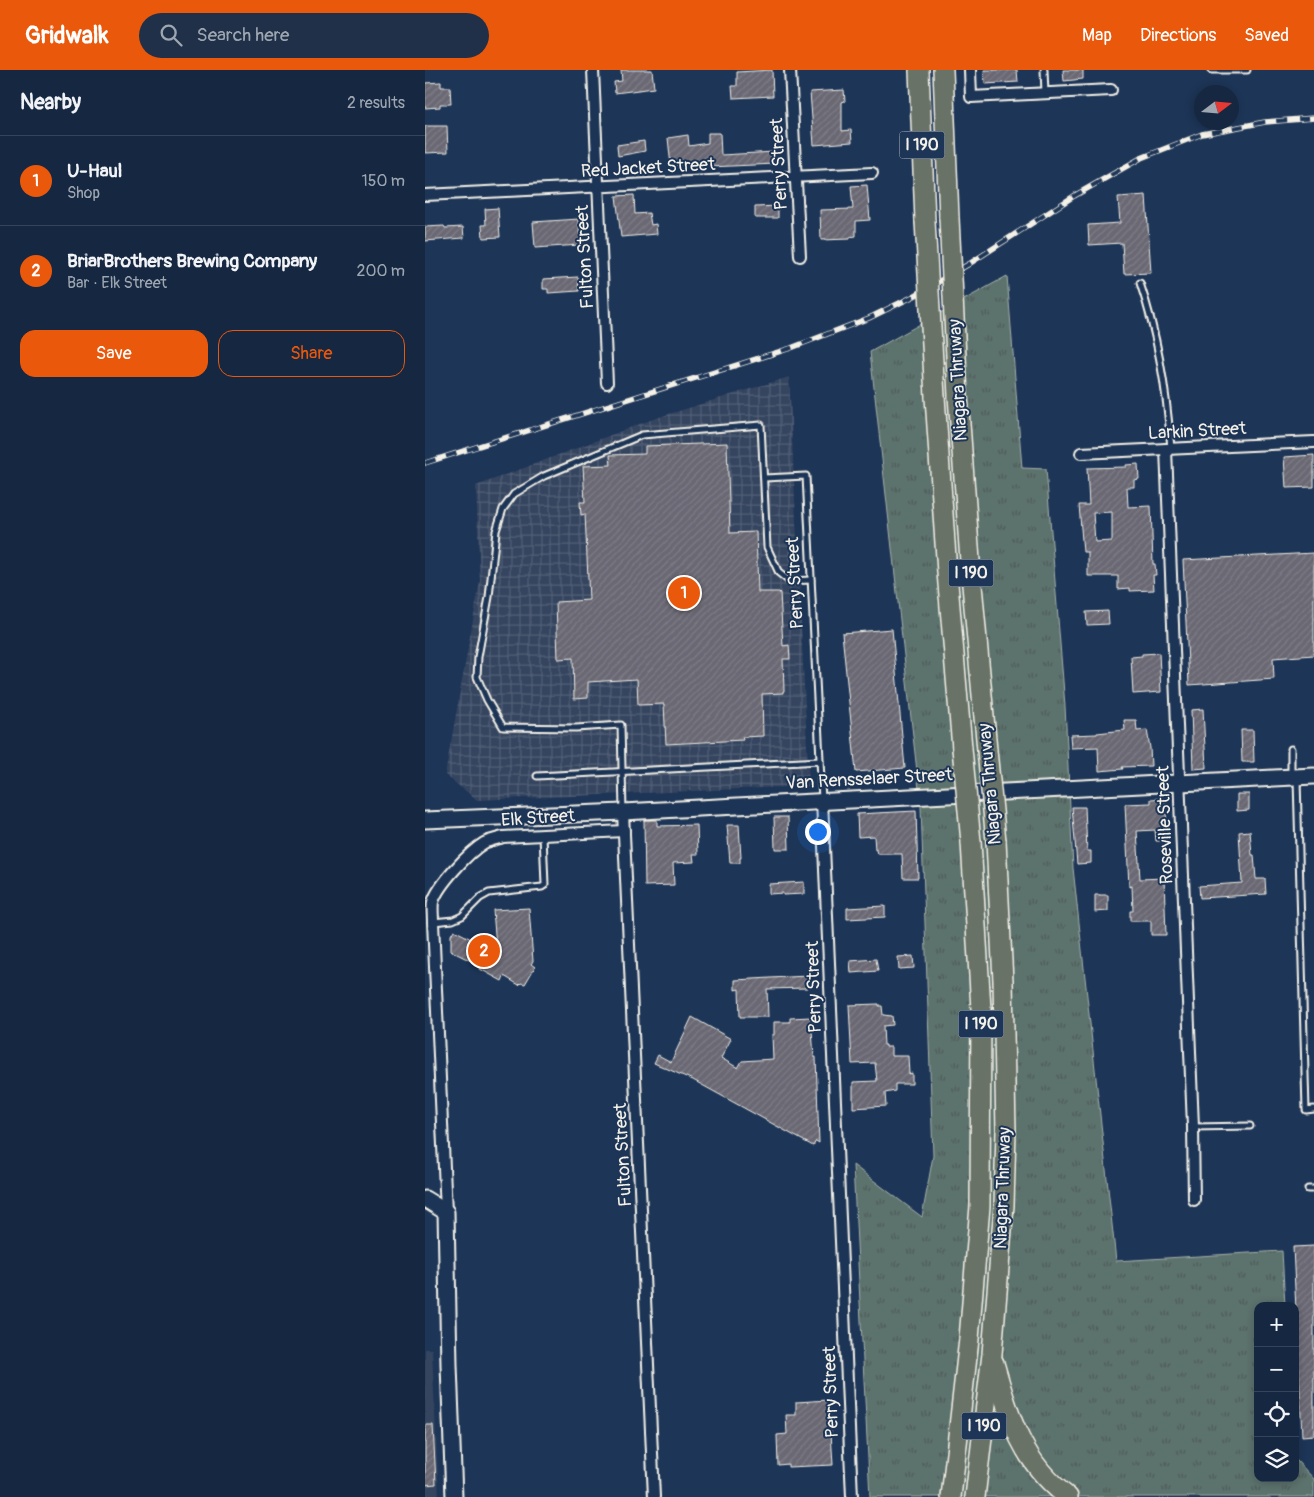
<!DOCTYPE html>
<meta charset="utf-8">
<style>
body{margin:0;font-family:Pangolin,sans-serif;background:#1f3048;color:#f1f3f6}
.controls{position:absolute;right:15px;bottom:15px;display:grid;overflow:hidden;border-radius:10px;box-shadow:0 2px 8px #0003}
.controls button{width:45px;height:45px;display:grid;place-items:center;padding:0;border:0;border-bottom:1px solid #35445a;background:#162841;color:#f1f3f6;font:25px sans-serif}
.compass{position:absolute;left:769px;top:15px;width:45px;height:45px;border-radius:50%;background:#162841;box-shadow:0 2px 8px #0003;rotate:74deg}
.you{position:absolute;left:392px;top:761px;width:18px;height:18px;margin:-12px;border:4px solid #fff;border-radius:50%;background:#1a73e8;box-shadow:0 0 0 8px #1a73e833}
.badge{display:grid;place-items:center;width:32px;height:32px;border-radius:50%;background:#ea580c;color:#fff;font-size:16px;font-weight:700}
.pin{position:absolute;translate:-50% -50%;border:2px solid #fff;box-shadow:0 1px 5px #0006}
.list{margin:0;padding:0;list-style:none}
h2{display:flex;justify-content:space-between;align-items:center;height:65px;margin:0;padding:0 20px;font-size:21px}
h2 small{font-size:16px;font-weight:400;color:#9ea6b1}
.list li{display:grid;grid-template-columns:32px 1fr auto;gap:15px;align-items:center;box-sizing:border-box;height:90px;padding:0 20px;border-top:1px solid #35445a}
.list b{display:block;font-size:19px;white-space:nowrap}
.list p{margin:0;font-size:16px;white-space:nowrap;color:#9ea6b1}
.list em{font-size:16px;font-style:normal;color:#9ea6b1}
.actions{display:flex;gap:10px;padding:15px 20px}
.actions a{flex:1;padding:11px 0;border:1px solid #ea580c;border-radius:15px;text-align:center;font-size:18px;color:#ea580c}
.actions .main{background:#ea580c;color:#fff}
.icon{flex:none;width:28px;height:28px;fill:none;stroke:currentColor;stroke-width:2;stroke-linecap:round;stroke-linejoin:round}
.map{position:relative;flex:none;width:889px;height:1427px;overflow:hidden}
header{display:flex;align-items:center;gap:30px;box-sizing:border-box;height:70px;padding:0 25px;background:#ea580c;color:#fff}
header strong{font-size:24px}
nav{display:flex;gap:28px;margin-inline-start:auto;font-size:18px}
.search{width:350px;height:45px;background:#1f3048;display:flex;align-items:center;gap:12px;box-sizing:border-box;padding:0 18px;border-radius:28px;color:#9ea6b1;font-size:19px}
main{display:flex}
aside{flex:1;background:#162841}
.map>svg:first-child{display:block}
.built{fill:#34445f}
.industrial{fill:url(#industrial-grid)}
.grass{fill:url(#grass-tufts);stroke:#a8b2aa}
.building{fill:url(#building-hatch);stroke:#f4f1e8;fill-rule:evenodd}
.lines{fill:none;stroke-linecap:round;stroke-linejoin:round}
.lane-casing{stroke:#f4f1e8;stroke-width:9}
.street-casing{stroke:#f4f1e8;stroke-width:14}
.secondary-casing{stroke:#f4f1e8;stroke-width:19}
.highway-casing{stroke:#f4f1e8;stroke-width:22}
.lane{stroke:#1d3557;stroke-width:5}
.street{stroke:#1d3557;stroke-width:10}
.secondary{stroke:#1d3557;stroke-width:15}
.highway{stroke:#697266;stroke-width:19}
.rail-casing{stroke:#f4f1e8;stroke-width:5.5}
.rail{stroke:#1d3557;stroke-width:4;stroke-dasharray:11;stroke-linecap:butt}
.highway-bridge-casing{stroke:#f4f1e8;stroke-width:22;stroke-linecap:butt}
.highway-bridge{stroke:#697266;stroke-width:19}
.labels{text-anchor:middle;dominant-baseline:central;stroke-width:4;stroke-linejoin:round;paint-order:stroke}
.shield{fill:#1d3557;stroke:#b4b9bc;stroke-width:1}
.shield-label{font-size:16px;font-weight:bold;fill:#f4f1e8}
.street-label{font-size:18px;fill:#f4f1e8;stroke:#1d3557}
</style>
<header>
<strong>Gridwalk</strong>
<div class="search"><svg class="icon" aria-label="search" viewBox="0 0 24 24"><circle cx="10" cy="10" r="6"/><path d="M15 15l6 6"/></svg>Search here</div>
<nav><a>Map</a><a>Directions</a><a>Saved</a></nav>
</header>
<main>
<aside>
<h2>Nearby<small>2 results</small></h2>
<ul class="list">
<li><span class="badge">1</span><div><b>U-Haul</b><p>Shop</p></div><em>150 m</em></li>
<li><span class="badge">2</span><div><b>BriarBrothers Brewing Company</b><p>Bar · Elk Street</p></div><em>200 m</em></li>
</ul>
<div class="actions"><a class="main">Save</a><a>Share</a></div>
</aside>
<div class="map">
<svg width="889" height="1427" viewBox="0 0 889 1427">
<defs>
<pattern id="industrial-grid" width="8" height="8" patternUnits="userSpaceOnUse" patternTransform="scale(1.25)"><rect width="8" height="8" fill="#34445f"/><path d="M0 4h8M4 0v8" fill="none" stroke="#525f76"/></pattern>
<pattern id="grass-tufts" width="24" height="20" patternUnits="userSpaceOnUse" patternTransform="scale(1.25)"><rect width="24" height="20" fill="#5b726d"/><path d="M3 7l-1-3M5 7V3M7 7l1-3M15 17l-1-3M17 17v-4M19 17l1-3" fill="none" stroke="#515b58"/></pattern>
<pattern id="building-hatch" width="6" height="6" patternUnits="userSpaceOnUse" patternTransform="scale(1.25)"><rect width="6" height="6" fill="#696773"/><path d="M-1 1l2-2M0 6l6-6M5 7l2-2" fill="none" stroke="#7f7d87"/></pattern>
</defs>
<rect width="100%" height="100%" fill="#1d3557"/>
<filter id="ink" filterUnits="userSpaceOnUse"><feTurbulence type="fractalNoise" baseFrequency=".02" numOctaves="2"/><feDisplacementMap in="SourceGraphic" scale="10" xChannelSelector="R" yChannelSelector="G"/><feConvolveMatrix kernelMatrix="1 2 1 2 8 2 1 2 1" color-interpolation-filters="sRGB"/></filter>
<g filter="url(#ink)">
<!-- built -->
<polygon class="built" points="0,1279 7,1279 14,1427 0,1427"/>
<!-- industrial -->
<polygon class="industrial" points="364,307 384,716 52,730 20,705 55,511 51,416 228,349"/>
<!-- grass -->
<polygon class="grass" points="582,206 597,398 621,399 640,636 648,798 691,1191 857,1181 860,1236 833,1236 833,1408 870,1408 870,1389 889,1409 889,1427 445,1427 428,1095 497,1147 508,1086 496,737 445,282"/>
<!-- building -->
<g class="building">
<polygon points="196,0 227,0 229,18 190,23 189,12 197,11"/>
<polygon points="347,0 348,26 308,28 307,16 312,16 312,2"/>
<polygon points="559,0 592,0 593,12 560,14"/>
<polygon points="638,0 658,0 658,9 639,11"/>
<polygon points="16,12 16,17 25,17 26,34 15,34 15,37 0,38 0,13"/>
<polygon points="419,20 420,31 417,32 417,61 426,60 427,72 389,75 385,22"/>
<polygon points="0,56 22,56 23,82 0,83"/>
<polygon points="283,63 295,63 296,85 350,82 351,94 284,97 284,92 246,96 243,68 263,65 264,76 283,73"/>
<polygon points="219,71 220,81 193,86 192,75"/>
<polygon points="442,115 445,150 431,151 431,166 425,167 425,169 396,170 395,140 428,139 426,116"/>
<polygon points="209,125 210,144 224,143 226,155 231,154 232,164 196,167 191,126"/>
<polygon points="721,125 726,203 699,204 697,173 664,175 663,155 695,153 693,127"/>
<polygon points="353,136 353,148 330,148 330,137"/>
<polygon points="73,138 75,167 58,168 57,155 61,155 60,139"/>
<polygon points="154,149 155,175 110,178 108,152"/>
<polygon points="19,156 20,158 38,157 39,168 0,171 0,157"/>
<polygon points="153,207 154,221 123,223 123,219 118,219 118,209"/>
<polygon points="302,373 305,463 331,462 333,522 354,522 355,523 358,576 364,575 365,589 358,589 359,621 358,621 358,623 337,624 338,666 317,667 318,670 241,674 239,634 213,635 212,609 163,612 163,628 149,629 148,588 133,589 131,532 164,530 160,444 156,445 155,432 160,432 158,396 186,395 185,385 220,384 220,376"/>
<polygon points="889,385 889,417 861,418 859,387"/>
<path d="M713 394 714 409 709 410V417H702L703 437 726 436 728 494H730L731 505H728L729 520 705 521V518L693 519V506H663V482H658L654 435H664L662 398 701 397V395ZM687 442V471L670 472 668 443Z"/>
<polygon points="889,483 889,585 848,588 849,609 764,615 758,490"/>
<polygon points="683,541 684,554 662,555 661,542"/>
<polygon points="467,559 480,698 431,702 417,563"/>
<polygon points="734,583 736,622 708,624 706,587 717,586 717,584"/>
<polygon points="778,639 781,698 768,699 766,640"/>
<polygon points="699,650 711,650 712,661 722,660 725,678 726,696 697,697 698,699 674,701 673,677 646,678 645,665 672,664 672,663 700,660"/>
<polygon points="816,660 828,660 829,692 817,692"/>
<polygon points="812,724 824,724 824,740 812,741"/>
<polygon points="740,728 743,771 731,771 730,760 712,761 715,809 739,808 741,865 726,865 726,851 705,851 705,841 708,841 707,816 704,817 700,734 726,733 726,729"/>
<polygon points="647,737 660,737 662,781 666,781 666,793 652,794"/>
<polygon points="491,741 493,808 478,808 477,784 453,784 452,780 450,780 449,766 433,767 432,744"/>
<polygon points="349,747 363,747 364,779 350,779"/>
<polygon points="219,750 232,750 232,756 272,755 273,784 268,784 269,792 248,793 249,815 220,816"/>
<polygon points="302,755 314,755 316,788 315,788 315,793 305,793"/>
<polygon points="825,761 827,785 829,785 831,809 840,809 841,824 775,828 774,816 817,813 814,762"/>
<polygon points="379,812 379,824 358,825 358,823 344,824 344,814"/>
<polygon points="670,825 683,825 683,841 670,842"/>
<polygon points="460,836 460,847 422,849 422,838"/>
<polygon points="104,838 108,891 106,894 110,897 100,914 96,913 94,915 79,906 77,911 55,899 56,896 26,881 26,865 29,860 50,871 57,870 71,876 68,840"/>
<polygon points="488,886 489,898 474,899 473,887"/>
<polygon points="451,889 453,901 426,903 425,891"/>
<polygon points="382,906 382,918 342,919 343,947 315,947 314,919 310,920 310,910"/>
<polygon points="454,934 454,936 457,936 458,945 467,946 468,955 458,956 459,975 461,975 461,977 466,977 466,986 483,986 484,1004 487,1003 487,1014 470,1014 470,1021 460,1023 461,1036 428,1038 428,1012 452,1011 450,993 427,994 424,935"/>
<polygon points="267,947 306,969 296,988 313,998 317,991 348,989 347,965 349,965 349,952 365,952 365,948 386,947 389,987 391,987 394,1073 391,1071 388,1076 268,1010 229,993 233,985 246,992"/>
<polygon points="889,1176 889,1365 877,1366 868,1177"/>
<polygon points="404,1330 408,1395 363,1397 363,1394 353,1395 352,1365 362,1364 361,1345 371,1345 371,1332"/>
<polygon points="0,1355 8,1355 11,1414 0,1415"/>
</g>
<g class="lines">
<defs>
<g id="lane">
<polyline points="619,0 620,23"/>
<polyline points="786,0 822,0"/>
<path d="M715 213C733 266 742 323 746 379"/>
<polyline points="339,408 381,406 397,730"/>
<polyline points="866,679 866,706"/>
<polyline points="112,706 395,691"/>
<polyline points="872,709 881,1040 889,1039"/>
<polyline points="198,741 196,655 151,658 78,657 62,630 52,607 53,587 64,527 71,461 78,439 89,424 119,406 217,365 336,355 342,477 354,503 364,511 386,510"/>
<polyline points="8,852 28,850 37,846 55,828 64,823 117,817 120,815 118,765"/>
<polyline points="768,1057 825,1056"/>
<polyline points="883,1119 889,1119"/>
</g>
<g id="street">
<polyline points="168,0 182,313"/>
<polyline points="365,0 375,186"/>
<polyline points="545,0 546,27 686,20"/>
<polyline points="0,125 447,103"/>
<polyline points="741,379 768,1057 769,1130"/>
<polyline points="656,383 889,372"/>
<polyline points="397,730 427,1427"/>
<polyline points="198,742 229,1427"/>
<path d="M21 1142 8 852C8 845 7 838 8 832 13 815 44 782 59 773 65 770 72 769 78 767L199 761"/>
</g>
<g id="secondary">
<polyline points="0,750 198,742 889,706"/>
<polyline points="0,1129 21,1142 24,1295 29,1427"/>
</g>
<g id="highway">
<polyline points="494,0 500,151"/>
<polyline points="518,0 524,148"/>
<polyline points="533,326 546,504 562,680"/>
<polyline points="510,327 522,502 537,678"/>
<path d="M569 1293C584 1346 596 1392 643 1427"/>
<polyline points="526,1427 544,1269 555,1136 556,939 546,772"/>
<polyline points="550,1427 567,1284 579,1135 581,1061 578,911 571,771"/>
</g>
</defs>
<!-- lane casing -->
<use href="#lane" class="lane-casing"/>
<!-- street casing -->
<use href="#street" class="street-casing"/>
<!-- secondary casing -->
<use href="#secondary" class="secondary-casing"/>
<!-- highway casing -->
<use href="#highway" class="highway-casing"/>
<!-- lane -->
<use href="#lane" class="lane"/>
<!-- street -->
<use href="#street" class="street"/>
<!-- secondary -->
<use href="#secondary" class="secondary"/>
<!-- highway -->
<use href="#highway" class="highway"/>
<defs>
<polyline id="rail" points="0,393 366,278 444,248 489,226 544,194 649,126 716,88 777,64 840,52 889,48"/>
</defs>
<!-- rail casing -->
<use href="#rail" class="rail-casing"/>
<!-- rail -->
<use href="#rail" class="rail"/>
<defs>
<g id="highway-bridge">
<polyline points="524,148 533,326"/>
<polyline points="500,151 510,327"/>
<polyline points="537,678 546,772"/>
<polyline points="562,680 571,771"/>
</g>
</defs>
<!-- highway-bridge casing -->
<use href="#highway-bridge" class="highway-bridge-casing"/>
<!-- highway-bridge -->
<use href="#highway-bridge" class="highway-bridge"/>
</g>
</g>
<g class="labels">
<!-- shield labels -->
<g class="shield">
<rect x="474.5" y="61.5" width="45" height="27" rx="4"/>
<rect x="523.5" y="489.5" width="45" height="27" rx="4"/>
<rect x="533.5" y="940.5" width="45" height="27" rx="4"/>
<rect x="536.5" y="1342.5" width="45" height="27" rx="4"/>
</g>
<g class="shield-label">
<text x="497" y="75">I 190</text>
<text x="546" y="503">I 190</text>
<text x="556" y="954">I 190</text>
<text x="559" y="1356">I 190</text>
</g>
<!-- street labels -->
<g class="street-label">
<text transform="translate(354 94) rotate(-93)">Perry Street</text>
<text transform="translate(223 98) rotate(-3)">Red Jacket Street</text>
<text transform="translate(160 187) rotate(-93)">Fulton Street</text>
<text transform="translate(533 310) rotate(-93)">Niagara Thruway</text>
<text transform="translate(772 361) rotate(-3)">Larkin Street</text>
<text transform="translate(370 513) rotate(-93)">Perry Street</text>
<text transform="translate(444 709) rotate(-3)">Van Rensselaer Street</text>
<text transform="translate(565 714) rotate(-95)">Niagara Thruway</text>
<text transform="translate(113 748) rotate(-4)">Elk Street</text>
<text transform="translate(740 755) rotate(-92)">Roseville Street</text>
<text transform="translate(389 917) rotate(-92)">Perry Street</text>
<text transform="translate(198 1085) rotate(-93)">Fulton Street</text>
<text transform="translate(578 1118) rotate(-88)">Niagara Thruway</text>
<text transform="translate(406 1322) rotate(-92)">Perry Street</text>
</g>
</g>
</svg>
<div class="controls">
<button>+</button>
<button>−</button>
<button><svg class="icon" aria-label="locate" viewBox="0 0 24 24"><circle cx="12" cy="12" r="6"/><path d="M12 2v4M12 18v4M2 12h4M18 12h4"/></svg></button>
<button><svg class="icon" aria-label="layers" viewBox="0 0 24 24"><path d="M12 4l9 5-9 5-9-5zM3 14l9 5 9-5"/></svg></button>
</div>
<svg class="compass" viewBox="-18 -18 36 36"><path d="M0-13l5 13h-10z" fill="#e53935"/><path d="M0 13l5-13h-10z" fill="#9ea6b1"/></svg>
<div class="you"></div>
<div class="pin badge" style="left:259px;top:523px">1</div>
<div class="pin badge" style="left:59px;top:881px">2</div>
</div>
</main>
